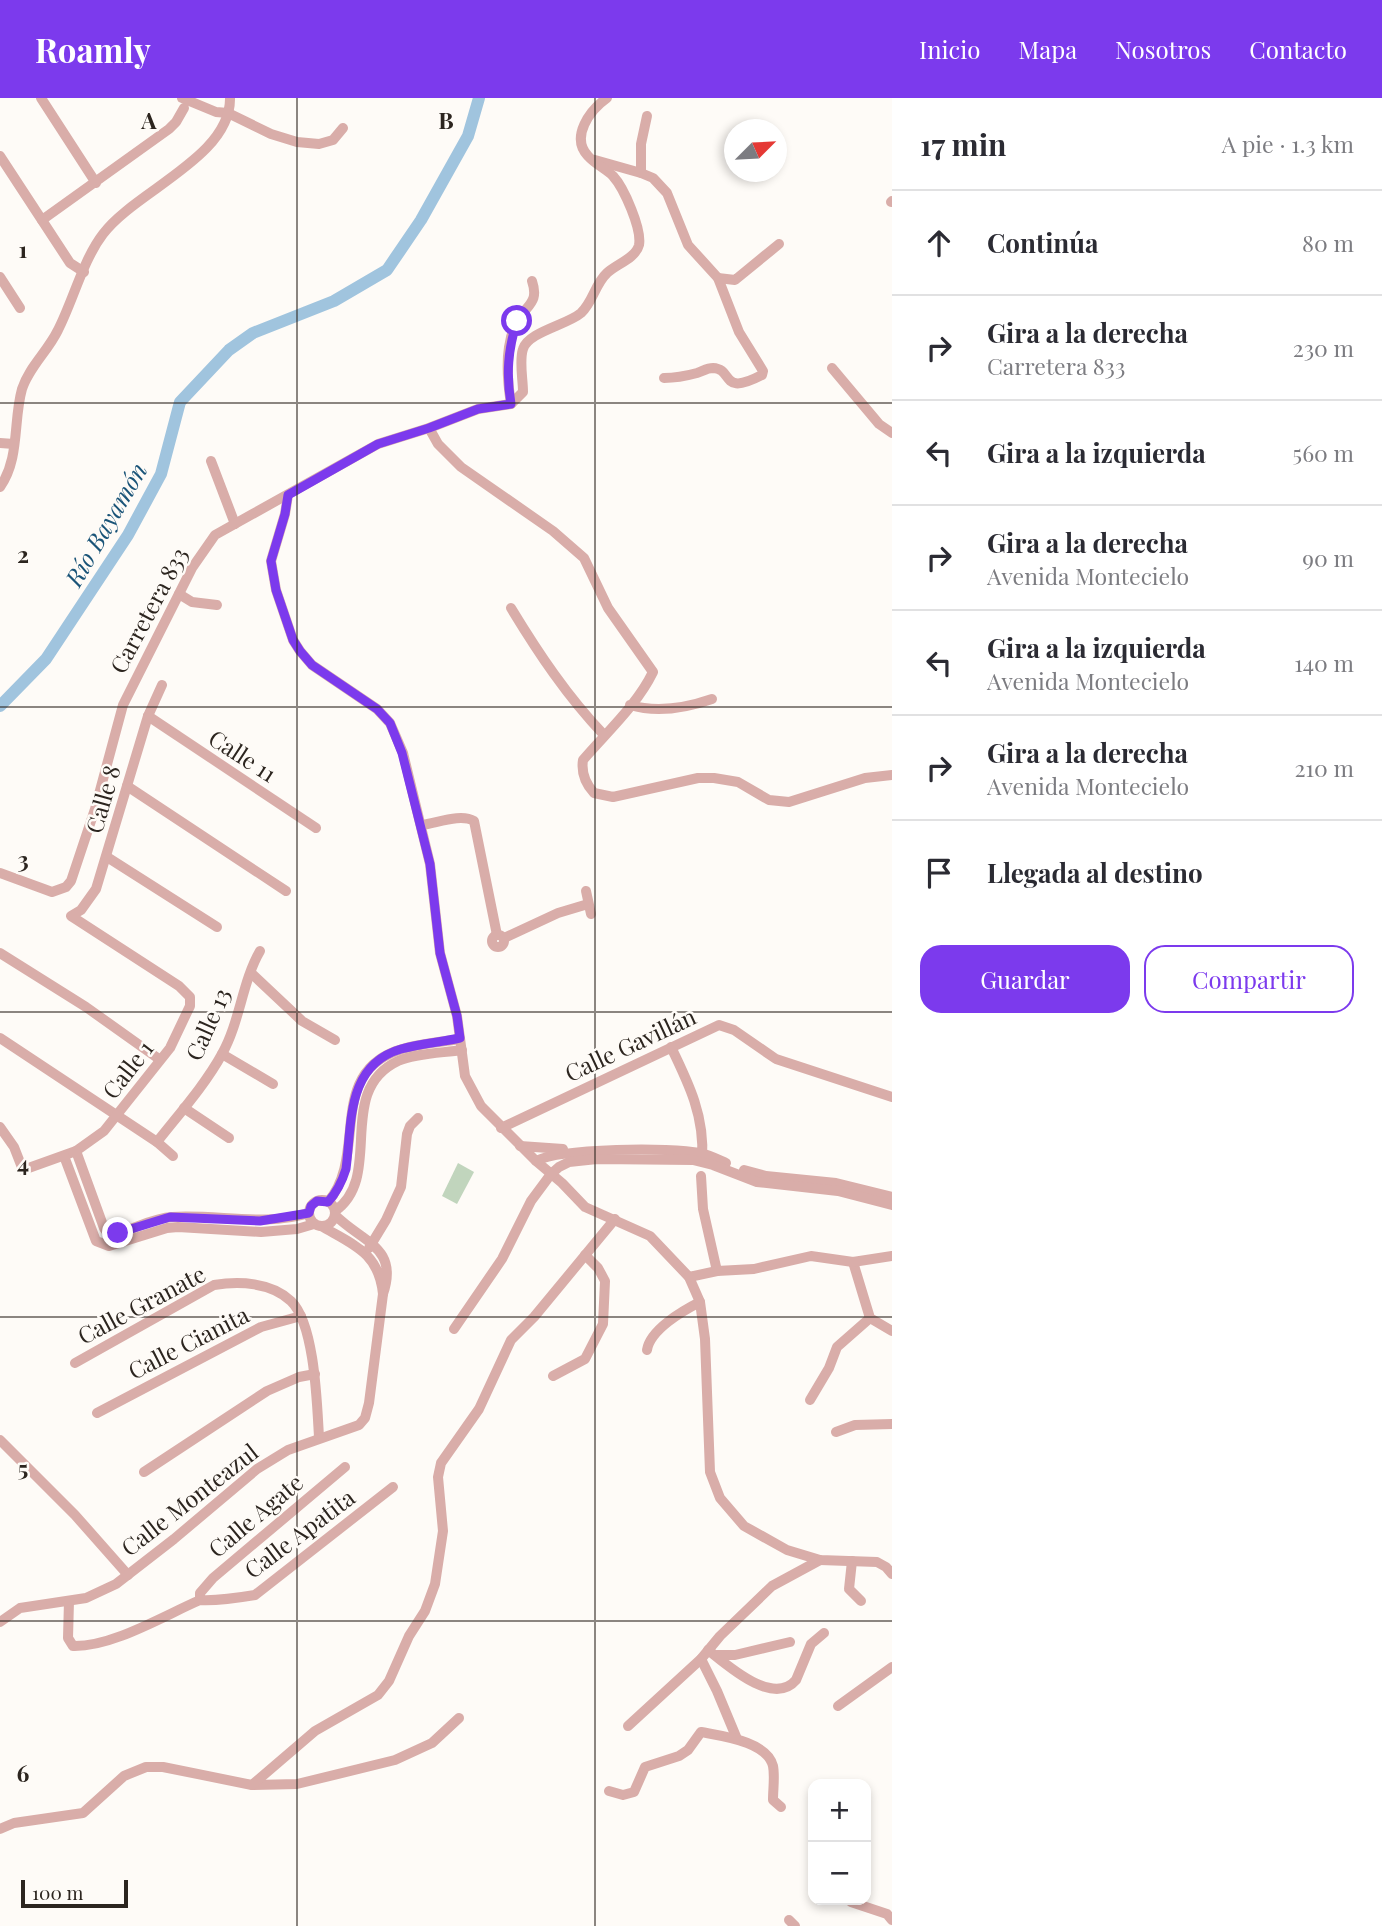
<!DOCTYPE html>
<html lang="es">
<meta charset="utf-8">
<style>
body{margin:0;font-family:"Playfair Display",serif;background:#f7f7f7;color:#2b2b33}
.controls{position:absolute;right:21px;bottom:21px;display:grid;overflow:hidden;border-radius:14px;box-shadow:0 4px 10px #0003}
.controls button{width:63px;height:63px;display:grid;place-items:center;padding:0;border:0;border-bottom:2px solid #e1e1e2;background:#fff;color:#2b2b33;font:35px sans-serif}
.compass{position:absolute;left:724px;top:21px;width:63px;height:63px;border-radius:50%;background:#fff;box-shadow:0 4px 10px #0003;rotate:66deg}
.scale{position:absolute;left:21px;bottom:18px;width:107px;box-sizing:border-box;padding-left:7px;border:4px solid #2c251f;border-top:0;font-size:19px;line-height:24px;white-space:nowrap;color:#2c251f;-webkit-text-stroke:5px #fefbf7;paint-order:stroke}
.stop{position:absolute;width:21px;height:21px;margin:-16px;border:5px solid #7c3aed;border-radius:50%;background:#fff}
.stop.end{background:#7c3aed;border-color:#fff;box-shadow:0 2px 7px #0008}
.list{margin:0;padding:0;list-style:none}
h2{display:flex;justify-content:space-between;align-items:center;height:91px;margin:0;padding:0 28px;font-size:30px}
h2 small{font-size:23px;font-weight:400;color:#7c7c81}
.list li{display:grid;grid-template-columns:46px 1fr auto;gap:21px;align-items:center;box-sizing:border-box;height:105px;padding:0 28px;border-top:2px solid #e1e1e2}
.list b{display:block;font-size:26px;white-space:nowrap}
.list p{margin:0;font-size:23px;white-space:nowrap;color:#7c7c81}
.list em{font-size:23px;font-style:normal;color:#7c7c81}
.actions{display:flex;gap:14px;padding:21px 28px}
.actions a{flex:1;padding:16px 0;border:2px solid #7c3aed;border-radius:21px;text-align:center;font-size:24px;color:#7c3aed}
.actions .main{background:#7c3aed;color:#fff}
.icon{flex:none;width:38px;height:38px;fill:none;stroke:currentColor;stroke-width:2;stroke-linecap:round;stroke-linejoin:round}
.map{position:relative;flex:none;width:892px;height:1828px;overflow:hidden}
header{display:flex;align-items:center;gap:42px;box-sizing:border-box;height:98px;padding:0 35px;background:#7c3aed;color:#fff}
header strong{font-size:33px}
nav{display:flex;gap:38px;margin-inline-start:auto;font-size:24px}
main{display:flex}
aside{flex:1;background:#fff}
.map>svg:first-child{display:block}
.green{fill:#c1d5bd}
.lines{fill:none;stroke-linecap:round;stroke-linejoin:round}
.river{stroke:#a0c4de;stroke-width:12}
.minor{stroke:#d9ada9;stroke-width:10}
.route{stroke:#7c3aed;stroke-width:9}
.grid{fill:none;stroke:#2c251f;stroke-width:2;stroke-opacity:0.55}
.labels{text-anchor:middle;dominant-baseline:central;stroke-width:5;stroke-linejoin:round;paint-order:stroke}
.street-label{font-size:23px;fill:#2c251f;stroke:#fefbf7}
.water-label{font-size:24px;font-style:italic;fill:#1a5478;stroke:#fefbf7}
.grid-label{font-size:23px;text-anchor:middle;font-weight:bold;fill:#2c251f;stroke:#fefbf7;stroke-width:5;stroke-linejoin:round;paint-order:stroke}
</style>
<header>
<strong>Roamly</strong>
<nav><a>Inicio</a><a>Mapa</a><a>Nosotros</a><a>Contacto</a></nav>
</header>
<main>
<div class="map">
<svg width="892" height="1828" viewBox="0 0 892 1828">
<rect width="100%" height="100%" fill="#fefbf7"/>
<!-- green -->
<polygon class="green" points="458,1065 474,1074 457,1106 442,1098"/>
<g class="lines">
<!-- river -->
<polyline class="river" points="0,608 46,561 128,437 161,376 180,304 229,252 253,235 334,203 387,172 421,122 468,38 479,0"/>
<!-- minor -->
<g class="minor">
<polyline points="41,0 96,85"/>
<polyline points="182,0 216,14 228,15 271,36 297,44 319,46 333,42 343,30"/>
<polyline points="0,58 70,165 84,174"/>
<path d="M595 62 641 75 653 80 667 95 688 147 718 180 739 234 763 273 762 277C720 299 734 271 713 270 707 270 703 273 697 275 686 278 675 280 664 280"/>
<polyline points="641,75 641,46 647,18"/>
<polyline points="891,104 892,103"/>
<polyline points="42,122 169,31 176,24 184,10"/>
<polyline points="0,179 20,210"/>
<polyline points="718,180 735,182 779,146"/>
<polyline points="832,270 879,326 892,335"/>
<path d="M511 306C508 287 506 268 509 249 510 241 514 229 518 222 528 206 539 204 532 183"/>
<path d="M429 330 438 346 461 369 553 433 584 460 608 510 653 574C637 607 607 634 583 662 581 675 585 685 594 695L613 699 698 680H714L738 684 769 702 789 704 865 680 892 677"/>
<polyline points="0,345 14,346"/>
<polyline points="211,363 235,426"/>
<path d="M0 389C20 361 13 323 22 291 29 269 48 253 58 232 73 203 83 162 103 136 135 93 231 59 230 0"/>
<polyline points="288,397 285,416 271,463 276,492 293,542 300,553 312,567 377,611 390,625 403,655 430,766 440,855 457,918 465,978 481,1008 536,1063 562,1085 585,1109 650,1138 689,1179 700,1204 705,1241 710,1374 720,1400 744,1428 787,1452 820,1462 877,1464 886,1469 892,1476"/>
<polyline points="179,496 192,504 217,507"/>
<path d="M511 510C539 556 567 598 604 637"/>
<path d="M630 607C657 615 686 610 712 601"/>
<polyline points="148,618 316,730"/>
<polyline points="127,688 286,793"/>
<path d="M422 727C437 725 461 715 474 723L497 837"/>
<polyline points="107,759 217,829"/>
<path d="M0 775 52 794 66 789 71 783 95 711 123 607 192 470 215 437 378 346 429 330 478 311 511 306 523 294C523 281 519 263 523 251 528 234 567 227 581 215 593 204 595 186 607 175 615 167 636 160 639 147 642 131 624 90 613 78 606 71 595 66 588 58 570 39 590 12 607 0"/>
<polyline points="586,793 591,816"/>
<circle cx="498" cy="843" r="6"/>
<polyline points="504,840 558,815 588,806"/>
<polyline points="0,855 86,909 159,961"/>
<polyline points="251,875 302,923 335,942"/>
<polyline points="0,940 157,1044 173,1058"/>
<path d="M671 949C689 986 705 1019 702 1061"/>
<polyline points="222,956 273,986"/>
<polyline points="184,1010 229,1040"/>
<polyline points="0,1029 14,1049 23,1072 76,1053 104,1033 170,950 190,908 190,899 179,888 71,818 81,812 96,791 148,618 162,587"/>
<polyline points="501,1030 719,927 734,932 776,961 892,999"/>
<path d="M157 1044C179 1016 205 987 222 956 240 924 242 884 260 853"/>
<polyline points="520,1048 563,1051"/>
<path d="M76 1053 104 1130 109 1137C131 1134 150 1120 172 1119 219 1116 263 1129 309 1115"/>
<polyline points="64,1058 96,1143 109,1148 167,1130 178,1129 261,1134 297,1131 314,1126"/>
<path d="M536 1063C561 1050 671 1049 700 1055 709 1057 717 1061 726 1065"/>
<polyline points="744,1072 766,1078 836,1085 892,1099"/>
<polyline points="701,1078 703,1111 717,1173"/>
<circle cx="322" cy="1115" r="13"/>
<path d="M328 1104C368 1057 327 979 396 953 415 946 439 944 460 941"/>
<path d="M335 1113C385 1078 334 993 398 963 417 955 442 955 462 952"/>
<path d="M321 1128C354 1147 379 1155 383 1196 399 1149 363 1145 335 1117"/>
<polyline points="369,1150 386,1122 401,1089 407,1036 410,1028 418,1020"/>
<polyline points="853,1164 870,1220 892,1233"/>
<polyline points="689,1179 717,1173 754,1171 811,1158 853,1164 892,1158"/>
<polyline points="454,1231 502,1161 531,1103 551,1076 559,1069 569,1064 597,1061 693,1062 713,1067 757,1084 838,1093 892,1107"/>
<path d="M647 1252C650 1232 682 1213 700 1204"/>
<path d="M75 1265 214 1187C239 1183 271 1184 291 1203 315 1226 317 1307 319 1339"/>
<polyline points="553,1278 585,1261 603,1226 605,1183 598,1170 585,1157"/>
<polyline points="810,1302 829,1270 837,1249 870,1220"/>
<polyline points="97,1315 261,1229 301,1218"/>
<polyline points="836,1334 855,1327 892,1326"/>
<polyline points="0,1342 75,1417 128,1477"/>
<polyline points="144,1374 267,1293 299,1279 315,1276"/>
<polyline points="852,1463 849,1491 861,1503"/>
<polyline points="200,1502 200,1495 213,1480 345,1369"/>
<path d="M69 1503 68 1540 73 1548C112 1549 163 1518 200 1502 218 1503 237 1500 255 1497L393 1389"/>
<polyline points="0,1524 20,1510 86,1500 116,1486 174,1441 257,1371 288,1352 359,1327 365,1320 369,1305 383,1196"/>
<path d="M708 1552C727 1567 773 1609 796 1582L811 1546 824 1535"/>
<polyline points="717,1557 735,1557 790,1544"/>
<polyline points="701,1561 717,1593 737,1641"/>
<polyline points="838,1608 892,1569"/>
<polyline points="628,1628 701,1561 720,1538 772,1488 820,1462"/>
<polyline points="252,1687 297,1686 395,1662 432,1645 459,1620"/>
<path d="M609 1693 623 1697 634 1694 645 1669 679 1658 688 1652 701 1634C721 1638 767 1643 773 1668 775 1678 773 1691 773 1702L781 1709"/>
<polyline points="0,1731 14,1725 83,1715 124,1678 146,1669 163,1669 252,1687 315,1633 378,1597 389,1583 409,1538 425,1513 435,1486 443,1433 438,1379 441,1365 479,1311 511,1242 534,1219 615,1121"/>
<polyline points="851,1804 887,1816 892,1822"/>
<polyline points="789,1822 795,1828"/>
</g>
</g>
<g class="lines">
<!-- route -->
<path class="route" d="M118 1135 170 1119 260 1123 309 1115 311 1108 317 1103 328 1104C337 1094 342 1084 346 1071 352 1026 346 967 401 951 420 946 441 944 460 940L457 918 440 855 430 766 402 655 390 625 377 611 312 567 300 553 293 542 276 492 271 463 285 416 288 397 378 346 429 330 478 311 511 306C506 276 508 252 517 223"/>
</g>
<!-- grid -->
<path class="grid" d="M297 0V1828M595 0V1828M0 305H892M0 609H892M0 914H892M0 1219H892M0 1523H892"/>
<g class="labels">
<!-- street labels -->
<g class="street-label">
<text transform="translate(148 512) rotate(-62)">Carretera 833</text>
<text transform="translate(243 657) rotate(33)">Calle 11</text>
<text transform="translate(102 701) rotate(-74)">Calle 8</text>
<text transform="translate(207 926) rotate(-66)">Calle 13</text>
<text transform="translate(630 946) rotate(-25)">Calle Gavillán</text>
<text transform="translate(127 971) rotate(-52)">Calle 1</text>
<text transform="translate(141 1206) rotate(-28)">Calle Granate</text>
<text transform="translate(188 1244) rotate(-27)">Calle Cianita</text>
<text transform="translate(189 1401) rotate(-38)">Calle Monteazul</text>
<text transform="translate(255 1417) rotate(-40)">Calle Agate</text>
<text transform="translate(299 1435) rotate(-37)">Calle Apatita</text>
</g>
<!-- water labels -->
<g class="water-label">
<text transform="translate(105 426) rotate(-60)">Río Bayamón</text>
</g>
</g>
<g class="grid-label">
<text x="149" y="31">A</text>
<text x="446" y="31">B</text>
<text x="23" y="160">1</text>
<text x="23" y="465">2</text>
<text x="23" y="770">3</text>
<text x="23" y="1074">4</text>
<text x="23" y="1379">5</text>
<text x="23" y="1684">6</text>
</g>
</svg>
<div class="controls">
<button>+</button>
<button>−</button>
</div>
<svg class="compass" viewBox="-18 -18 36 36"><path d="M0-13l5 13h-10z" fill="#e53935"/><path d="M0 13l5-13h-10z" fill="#7c7c81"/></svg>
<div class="scale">100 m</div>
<div class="stop" style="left:517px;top:223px"></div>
<div class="stop end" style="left:118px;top:1135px"></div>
</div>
<aside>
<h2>17 min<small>A pie · 1.3 km</small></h2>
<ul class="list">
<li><svg class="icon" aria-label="ahead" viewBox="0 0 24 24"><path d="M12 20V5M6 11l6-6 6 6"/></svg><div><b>Continúa</b></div><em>80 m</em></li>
<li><svg class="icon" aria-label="right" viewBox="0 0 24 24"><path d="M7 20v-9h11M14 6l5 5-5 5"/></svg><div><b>Gira a la derecha</b><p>Carretera 833</p></div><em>230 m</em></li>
<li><svg class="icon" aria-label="left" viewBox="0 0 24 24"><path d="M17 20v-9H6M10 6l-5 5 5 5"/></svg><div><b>Gira a la izquierda</b></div><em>560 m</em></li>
<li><svg class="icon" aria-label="right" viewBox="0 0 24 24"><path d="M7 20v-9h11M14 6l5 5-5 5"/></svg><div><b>Gira a la derecha</b><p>Avenida Montecielo</p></div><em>90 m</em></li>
<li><svg class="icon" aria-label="left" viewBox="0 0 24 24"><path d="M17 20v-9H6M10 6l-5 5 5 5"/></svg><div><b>Gira a la izquierda</b><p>Avenida Montecielo</p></div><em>140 m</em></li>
<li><svg class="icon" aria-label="right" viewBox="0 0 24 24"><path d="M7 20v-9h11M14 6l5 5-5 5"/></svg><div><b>Gira a la derecha</b><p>Avenida Montecielo</p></div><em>210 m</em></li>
<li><svg class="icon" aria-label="arrive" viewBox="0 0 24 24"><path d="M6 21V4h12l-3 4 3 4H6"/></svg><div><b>Llegada al destino</b></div></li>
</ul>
<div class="actions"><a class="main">Guardar</a><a>Compartir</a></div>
</aside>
</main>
